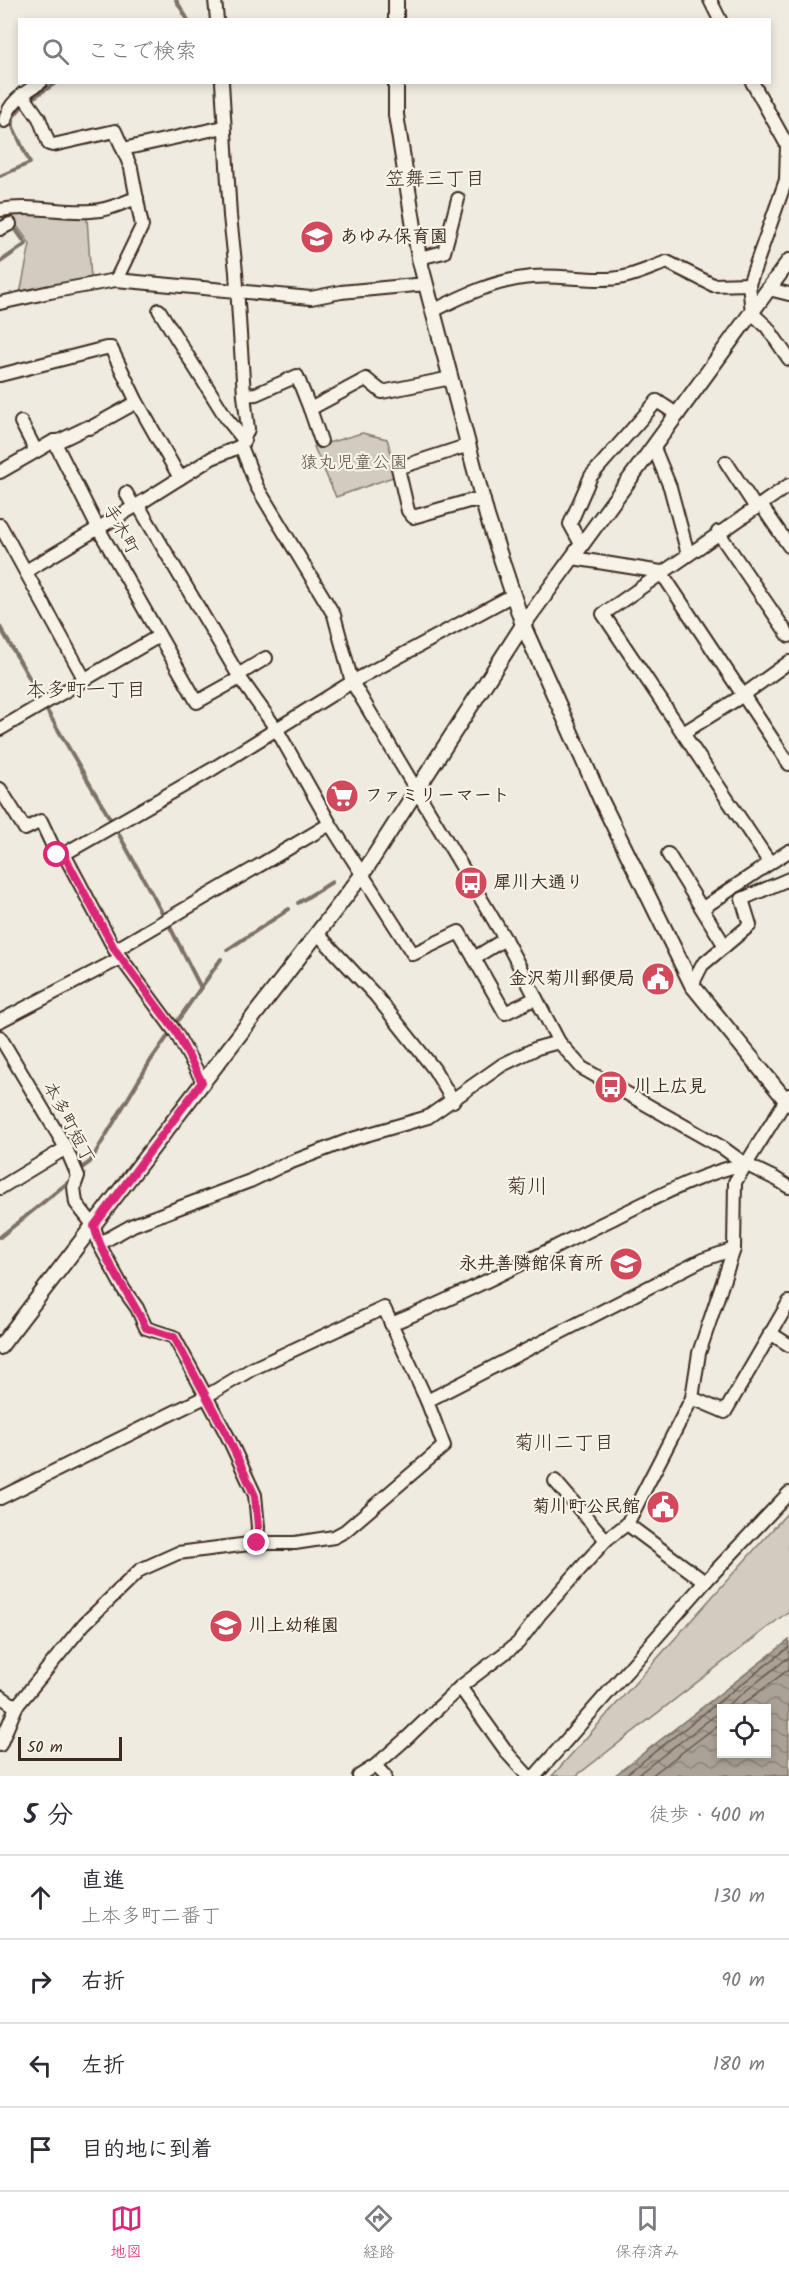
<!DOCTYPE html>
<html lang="ja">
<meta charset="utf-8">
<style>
body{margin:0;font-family:Kalam,"Klee One",sans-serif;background:#f7f7f7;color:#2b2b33}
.controls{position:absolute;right:18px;bottom:18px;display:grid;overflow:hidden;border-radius:0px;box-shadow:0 3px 9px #0003}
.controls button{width:54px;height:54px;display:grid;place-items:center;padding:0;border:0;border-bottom:2px solid #e1e1e2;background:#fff;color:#2b2b33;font:30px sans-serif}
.scale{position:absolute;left:18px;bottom:15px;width:104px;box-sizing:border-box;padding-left:6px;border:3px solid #3b2a1e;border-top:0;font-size:16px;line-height:21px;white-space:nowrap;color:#3b2a1e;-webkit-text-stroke:4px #f7f3e8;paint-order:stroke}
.stop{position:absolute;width:18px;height:18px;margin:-14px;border:4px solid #db2777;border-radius:50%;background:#fff}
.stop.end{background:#db2777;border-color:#fff;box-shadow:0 2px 6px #0008}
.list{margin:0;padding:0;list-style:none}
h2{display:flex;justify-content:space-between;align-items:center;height:78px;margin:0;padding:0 24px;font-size:26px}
h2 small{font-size:20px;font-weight:400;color:#7c7c81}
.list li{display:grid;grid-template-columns:39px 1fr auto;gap:18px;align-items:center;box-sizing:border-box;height:84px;padding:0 24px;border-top:2px solid #e1e1e2}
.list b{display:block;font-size:22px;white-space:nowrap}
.list p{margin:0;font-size:20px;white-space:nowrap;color:#7c7c81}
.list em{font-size:20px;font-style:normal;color:#7c7c81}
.icon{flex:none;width:33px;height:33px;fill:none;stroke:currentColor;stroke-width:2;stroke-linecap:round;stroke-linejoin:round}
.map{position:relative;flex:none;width:789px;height:1776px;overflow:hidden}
.search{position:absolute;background:#fff;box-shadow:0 3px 9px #0003;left:18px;right:18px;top:18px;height:66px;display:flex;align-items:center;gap:15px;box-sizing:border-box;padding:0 21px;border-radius:0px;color:#7c7c81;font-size:22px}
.sheet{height:414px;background:#fff}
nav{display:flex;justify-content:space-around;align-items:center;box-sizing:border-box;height:84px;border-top:2px solid #e1e1e2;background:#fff;font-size:16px;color:#7c7c81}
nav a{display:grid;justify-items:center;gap:3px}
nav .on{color:#db2777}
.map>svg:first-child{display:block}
.green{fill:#d1cbc0;stroke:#867a6f;stroke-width:1.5}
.water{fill:url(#water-waves);stroke:#7e7266;stroke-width:1.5;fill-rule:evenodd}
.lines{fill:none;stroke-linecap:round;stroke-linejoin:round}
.shore{stroke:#675a4e;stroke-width:1.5}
.stream{stroke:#7e7266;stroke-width:4}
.minor-casing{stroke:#3b2a1e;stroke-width:16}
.tertiary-casing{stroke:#3b2a1e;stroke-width:18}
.minor{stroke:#f7f3e8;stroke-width:12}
.tertiary{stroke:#f7f3e8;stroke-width:14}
.route{stroke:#db2777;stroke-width:8}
.labels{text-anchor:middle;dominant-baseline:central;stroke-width:4.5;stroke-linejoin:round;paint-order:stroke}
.poi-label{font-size:18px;font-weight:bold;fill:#3b2a1e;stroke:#f7f3e8;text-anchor:start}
.park-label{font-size:18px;fill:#605246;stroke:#f7f3e8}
.street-label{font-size:18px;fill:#3b2a1e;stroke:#f7f3e8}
.neighbourhood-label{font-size:20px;fill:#3b2a1e;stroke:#f7f3e8}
.quarter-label{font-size:21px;fill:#3b2a1e;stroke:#f7f3e8}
</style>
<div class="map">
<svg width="789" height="1776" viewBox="0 0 789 1776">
<defs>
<pattern id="water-waves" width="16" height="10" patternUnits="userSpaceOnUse" patternTransform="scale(1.5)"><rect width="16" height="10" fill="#aaa296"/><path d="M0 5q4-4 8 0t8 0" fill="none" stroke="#8c847a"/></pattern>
</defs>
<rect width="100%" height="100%" fill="#efebe0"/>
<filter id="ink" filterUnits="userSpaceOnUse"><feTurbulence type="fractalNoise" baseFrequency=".0167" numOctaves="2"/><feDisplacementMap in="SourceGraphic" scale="12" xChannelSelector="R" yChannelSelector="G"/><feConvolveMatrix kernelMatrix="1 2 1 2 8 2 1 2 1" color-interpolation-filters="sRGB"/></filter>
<g filter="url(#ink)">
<!-- green -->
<g class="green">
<polygon points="11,211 44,211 87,217 91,280 20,294 30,244 12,219 7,216"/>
<polygon points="362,433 387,439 395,466 393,477 336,497 314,447"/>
<polygon points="789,1511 789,1611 576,1776 552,1776"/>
</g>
<!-- water -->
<path class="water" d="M789 1640V1776H614ZM722 1708H766V1754H722Z"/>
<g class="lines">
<!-- shore -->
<g class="shore">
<polyline points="724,1708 789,1657"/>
<polyline points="738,1708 789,1669"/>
<polyline points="624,1776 789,1647"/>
<polyline points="636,1776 722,1710"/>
<polyline points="651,1776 722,1722"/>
</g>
<!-- stream -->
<g class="stream">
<polyline points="176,0 188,20"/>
<polyline points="31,99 57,82"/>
<polyline points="0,176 30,163 13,127 13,117 23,105"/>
<polyline points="0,214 12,224 26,244 0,262"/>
<polyline points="0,627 42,700"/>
<polyline points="46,709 112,822"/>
<polyline points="117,831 164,916"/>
<polyline points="298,903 332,882"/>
<polyline points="169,925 201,988"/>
<polyline points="227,950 289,909"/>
<polyline points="176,1023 221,959"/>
<polyline points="83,1167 90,1162 151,1060 170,1033"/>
<polyline points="0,1237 71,1180"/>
</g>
<defs>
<g id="minor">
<polyline points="215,0 217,20"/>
<polyline points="710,0 720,20"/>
<polyline points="222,82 230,216 236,272 244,395 248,429 241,446 257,487 334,615 352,682 505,939 559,1042 582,1068 723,1148 745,1164 776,1179 789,1187"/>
<polyline points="752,82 787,145 786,180 749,284 752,313 767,327 789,359"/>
<polyline points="22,94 39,118 49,144 53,145 115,131 123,149"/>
<path d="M5 121C8 102 26 92 41 82"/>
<path d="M0 210C30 204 61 213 91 211 107 211 121 203 137 198"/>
<polyline points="0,229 10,224"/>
<polyline points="419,258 444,252 458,199"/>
<polyline points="116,280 142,226 131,168 123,149 224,127"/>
<polyline points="769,289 789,294"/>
<polyline points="0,303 50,292 116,280 311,298 341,292 426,284"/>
<polyline points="159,310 227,419 244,440"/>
<path d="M433 311C464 295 496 280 532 277 561 274 597 283 624 277 638 274 653 267 667 262L713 285 749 284"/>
<polyline points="0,375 106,348 111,348 137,402 180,478"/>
<polyline points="244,395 256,394 297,376 310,409 366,379 382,392 451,378"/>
<polyline points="310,409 321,441"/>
<polyline points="21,422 36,451"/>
<polyline points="54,441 98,528 197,702 240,678"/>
<polyline points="469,445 398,468 408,511 413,517 469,501 484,501"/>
<polyline points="654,448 670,487 688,554"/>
<polyline points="726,462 756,508"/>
<polyline points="0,472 54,441 59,441 88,427 90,428 137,402"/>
<polyline points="789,485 603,614 770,863 789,851"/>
<polyline points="126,493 134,507"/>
<polyline points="138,505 240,678 277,730 330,824 413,954 459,932 474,958 505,939"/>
<polyline points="761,505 789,546"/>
<polyline points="0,525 85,680"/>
<polyline points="718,532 789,636"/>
<polyline points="582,546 570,524 591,476 657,401 678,415"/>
<polyline points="573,558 661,572 789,764"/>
<polyline points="26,571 134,507 212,458 241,446"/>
<polyline points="238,675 266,658"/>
<polyline points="0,729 159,636"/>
<polyline points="683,733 742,696 789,662"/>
<polyline points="0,789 25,829 41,821 57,855 64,854 115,950 176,1033 203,1082"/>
<polyline points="64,854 211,770 352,682 513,595"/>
<polyline points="668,854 725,946"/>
<polyline points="703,908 770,863"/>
<polyline points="317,933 376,996 434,1069 453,1101"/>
<polyline points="115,950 330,824"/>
<polyline points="474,958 505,1013 536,998"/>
<polyline points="692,985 702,965 750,925 742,899 789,879"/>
<polyline points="0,1021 121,958"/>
<polyline points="0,1037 66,1148 78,1176 74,1187 76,1203 94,1226 99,1244 124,1290 137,1308 146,1328 174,1337 227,1435 255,1495 258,1527 257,1543"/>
<polyline points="0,1188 66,1148"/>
<polyline points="99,1244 133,1225 250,1181 281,1166 352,1139 428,1117 502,1065 537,1048 559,1042"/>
<path d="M391 1324C467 1293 540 1254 614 1218 657 1197 699 1174 745 1164"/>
<polyline points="770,1333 789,1345"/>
<polyline points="692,1398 725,1412 789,1302"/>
<polyline points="427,1401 702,1260 734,1249"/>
<polyline points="555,1481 606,1540"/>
<polyline points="0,1498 205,1397 252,1369 384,1308 427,1401 444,1446 345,1531 334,1537 295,1543 257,1543 178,1553 140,1570 84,1624 16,1707 0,1745"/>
<polyline points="627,1524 705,1582"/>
<polyline points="460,1687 509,1755 528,1776"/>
<polyline points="0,1696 16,1707"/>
<polyline points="375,1766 385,1776"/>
<polyline points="359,1776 375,1766 408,1737 460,1687 518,1643 540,1614 606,1540 627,1524 692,1398 699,1353 734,1249 735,1182 789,1095"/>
<polyline points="535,1776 705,1582 789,1493"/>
</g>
<g id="tertiary">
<polyline points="396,20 396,0"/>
<polyline points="396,82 396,115 419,258 487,516 523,625 601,800 692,985 789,1104"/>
<polyline points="0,1347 362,875 523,625 789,261"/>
</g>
</defs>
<!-- minor casing -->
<use href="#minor" class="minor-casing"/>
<!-- tertiary casing -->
<use href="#tertiary" class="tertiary-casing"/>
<!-- minor -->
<use href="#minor" class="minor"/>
<!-- tertiary -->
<use href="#tertiary" class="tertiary"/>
</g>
</g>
<g class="lines" filter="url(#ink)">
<!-- route -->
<path class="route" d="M57 855H64L115 950 176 1032 202 1082 94 1226C104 1263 130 1293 146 1328L174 1337 227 1435 255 1496 258 1527 257 1543"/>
</g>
<!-- icons -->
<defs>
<symbol id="school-disc" viewBox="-11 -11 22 22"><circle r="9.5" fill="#d1495b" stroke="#f7f3e8"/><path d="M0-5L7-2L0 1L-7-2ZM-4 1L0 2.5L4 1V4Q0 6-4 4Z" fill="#fff"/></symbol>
<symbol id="supermarket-disc" viewBox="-11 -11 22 22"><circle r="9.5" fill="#d1495b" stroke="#f7f3e8"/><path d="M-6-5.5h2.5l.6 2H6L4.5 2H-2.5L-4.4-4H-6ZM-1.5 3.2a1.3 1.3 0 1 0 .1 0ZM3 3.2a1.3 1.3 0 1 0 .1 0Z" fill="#fff"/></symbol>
<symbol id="bus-disc" viewBox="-11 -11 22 22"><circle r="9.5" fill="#d1495b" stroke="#f7f3e8"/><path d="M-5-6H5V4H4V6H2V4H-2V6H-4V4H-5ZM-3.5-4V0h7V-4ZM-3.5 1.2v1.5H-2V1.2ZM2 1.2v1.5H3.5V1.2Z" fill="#fff"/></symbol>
<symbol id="civic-disc" viewBox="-11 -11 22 22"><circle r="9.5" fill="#d1495b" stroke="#f7f3e8"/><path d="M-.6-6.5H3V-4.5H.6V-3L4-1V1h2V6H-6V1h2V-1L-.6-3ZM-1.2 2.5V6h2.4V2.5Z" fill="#fff"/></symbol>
</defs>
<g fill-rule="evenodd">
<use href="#school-disc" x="298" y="218" width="38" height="38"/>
<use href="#supermarket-disc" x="323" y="777" width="38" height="38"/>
<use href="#bus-disc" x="452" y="864" width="38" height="38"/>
<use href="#civic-disc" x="639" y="960" width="38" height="38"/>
<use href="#bus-disc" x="592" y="1068" width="38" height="38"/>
<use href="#school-disc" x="607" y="1245" width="38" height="38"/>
<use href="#civic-disc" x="644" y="1488" width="38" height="38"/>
<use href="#school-disc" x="207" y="1607" width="38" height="38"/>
</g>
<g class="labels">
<!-- poi labels -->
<g class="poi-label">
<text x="340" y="237">あゆみ保育園</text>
<text x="365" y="796">ファミリーマート</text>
<text x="494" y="883">犀川大通り</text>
<text x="635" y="979" text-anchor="end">金沢菊川郵便局</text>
<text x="634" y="1087">川上広見</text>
<text x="603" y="1264" text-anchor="end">永井善隣館保育所</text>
<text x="640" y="1507" text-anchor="end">菊川町公民館</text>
<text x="249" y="1626">川上幼稚園</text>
</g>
<!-- park labels -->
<g class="park-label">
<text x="354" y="463">猿丸児童公園</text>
</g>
<!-- street labels -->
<g class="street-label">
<text transform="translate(120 530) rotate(61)">手木町</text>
<text transform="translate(68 1123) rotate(62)">本多町短丁</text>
</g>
<!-- neighbourhood labels -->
<g class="neighbourhood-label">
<text x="435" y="180">笠舞三丁目</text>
<text x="86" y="691">本多町一丁目</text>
<text x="564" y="1444">菊川二丁目</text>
</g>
<!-- quarter labels -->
<g class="quarter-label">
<text x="527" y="1187">菊川</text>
</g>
</g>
</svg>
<div class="controls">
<button><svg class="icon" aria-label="locate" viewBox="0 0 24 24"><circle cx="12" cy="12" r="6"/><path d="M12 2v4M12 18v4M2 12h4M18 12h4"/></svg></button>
</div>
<div class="scale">50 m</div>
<div class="stop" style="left:57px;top:855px"></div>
<div class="stop end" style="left:257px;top:1543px"></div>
<div class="search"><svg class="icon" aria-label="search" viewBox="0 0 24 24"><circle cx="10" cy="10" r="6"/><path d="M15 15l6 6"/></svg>ここで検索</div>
</div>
<section class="sheet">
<h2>5 分<small>徒歩 · 400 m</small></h2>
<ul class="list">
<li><svg class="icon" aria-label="ahead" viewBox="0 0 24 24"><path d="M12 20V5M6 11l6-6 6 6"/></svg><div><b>直進</b><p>上本多町二番丁</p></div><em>130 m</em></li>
<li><svg class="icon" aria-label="right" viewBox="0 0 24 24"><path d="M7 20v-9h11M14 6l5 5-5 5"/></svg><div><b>右折</b></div><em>90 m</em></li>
<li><svg class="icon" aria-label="left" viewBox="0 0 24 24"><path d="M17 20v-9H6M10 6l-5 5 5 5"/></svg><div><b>左折</b></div><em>180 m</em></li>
<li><svg class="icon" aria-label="arrive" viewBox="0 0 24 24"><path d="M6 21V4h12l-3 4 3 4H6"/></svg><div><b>目的地に到着</b></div></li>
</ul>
</section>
<nav>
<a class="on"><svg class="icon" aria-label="map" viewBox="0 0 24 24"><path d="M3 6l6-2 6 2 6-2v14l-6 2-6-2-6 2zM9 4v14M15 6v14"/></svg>地図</a>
<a><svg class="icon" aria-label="directions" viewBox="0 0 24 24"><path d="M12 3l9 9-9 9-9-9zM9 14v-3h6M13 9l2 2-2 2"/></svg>経路</a>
<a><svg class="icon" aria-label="saved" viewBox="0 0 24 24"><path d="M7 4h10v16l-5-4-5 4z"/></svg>保存済み</a>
</nav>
